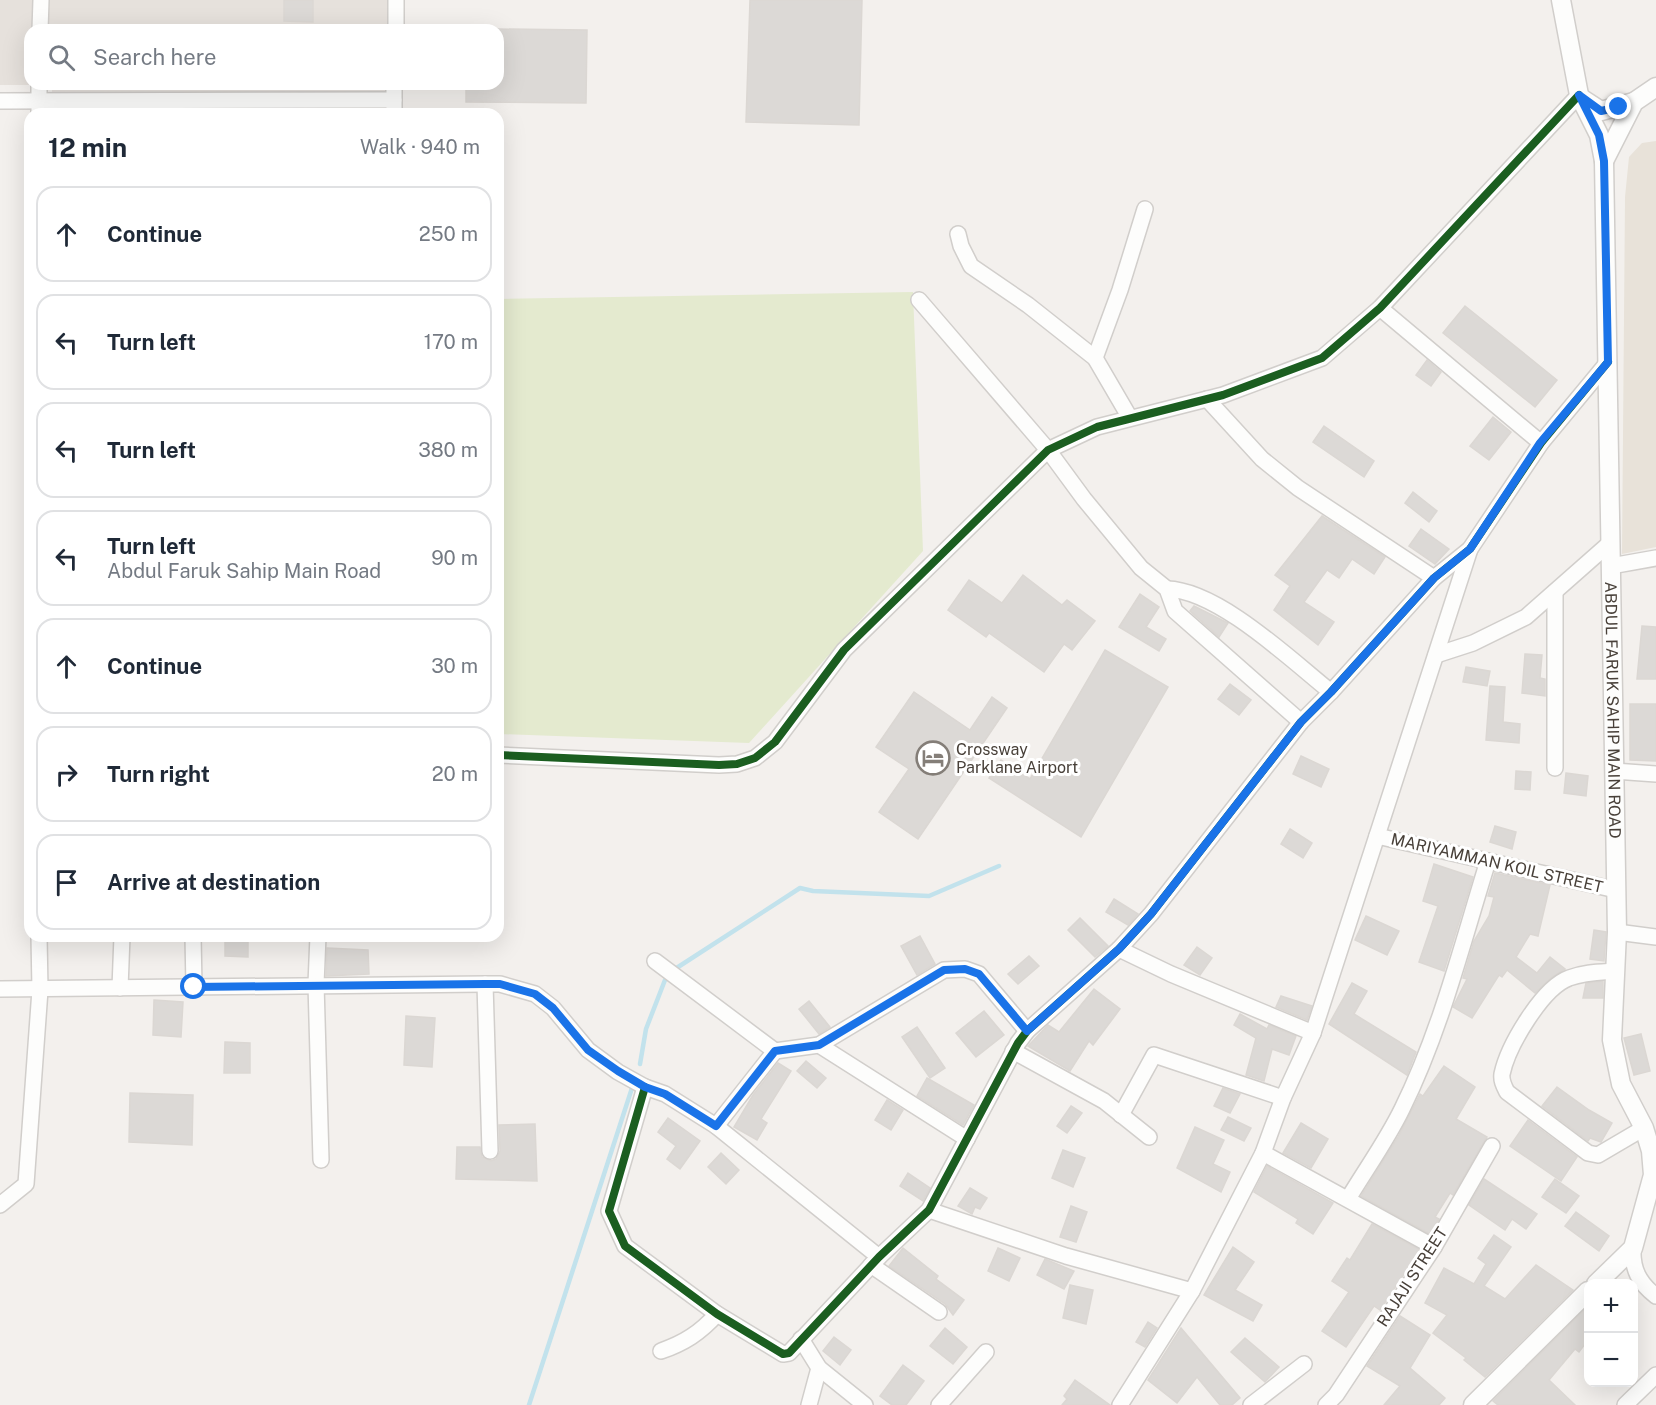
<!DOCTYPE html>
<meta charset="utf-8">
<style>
body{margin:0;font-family:"Public Sans",sans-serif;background:#f6f6f7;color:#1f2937}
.controls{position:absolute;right:18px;bottom:18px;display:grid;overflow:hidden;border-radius:12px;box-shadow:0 6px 24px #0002}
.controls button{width:54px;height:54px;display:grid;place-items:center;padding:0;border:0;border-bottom:2px solid #e0e1e3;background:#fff;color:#1f2937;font:30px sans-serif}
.stop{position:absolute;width:18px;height:18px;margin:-14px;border:4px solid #1a73e8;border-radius:50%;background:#fff}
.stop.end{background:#1a73e8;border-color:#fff;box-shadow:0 2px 6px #0008}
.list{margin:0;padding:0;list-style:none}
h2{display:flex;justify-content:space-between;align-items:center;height:78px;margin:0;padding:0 24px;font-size:26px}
h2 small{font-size:20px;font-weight:400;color:#747a83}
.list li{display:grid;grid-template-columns:39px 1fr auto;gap:18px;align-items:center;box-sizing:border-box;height:96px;margin:0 12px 12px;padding:0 12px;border:2px solid #e0e1e3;border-radius:18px}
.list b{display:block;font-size:22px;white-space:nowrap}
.list p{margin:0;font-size:20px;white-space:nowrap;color:#747a83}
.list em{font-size:20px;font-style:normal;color:#747a83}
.icon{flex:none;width:33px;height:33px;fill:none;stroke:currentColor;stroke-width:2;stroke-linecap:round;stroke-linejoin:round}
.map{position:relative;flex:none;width:1656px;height:1405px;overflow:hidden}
.search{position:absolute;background:#fff;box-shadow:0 6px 24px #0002;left:24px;top:24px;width:480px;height:66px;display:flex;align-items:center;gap:15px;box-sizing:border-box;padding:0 21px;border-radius:18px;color:#747a83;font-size:22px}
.panel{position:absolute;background:#fff;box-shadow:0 6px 24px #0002;left:24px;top:108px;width:480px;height:834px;border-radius:18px}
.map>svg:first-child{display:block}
.residential{fill:#e6e1dc}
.education{fill:#e8e2d9}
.green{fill:#e4eacf}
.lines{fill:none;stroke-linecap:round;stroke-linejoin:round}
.stream{stroke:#c2e2ec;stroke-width:4.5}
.building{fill:#dcd9d6;stroke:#dbd7d3;stroke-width:1.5}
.minor-casing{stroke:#d1cecb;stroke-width:18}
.tertiary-casing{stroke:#d1cecb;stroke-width:21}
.minor{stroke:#fdfdfc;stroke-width:15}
.tertiary{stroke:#fdfdfc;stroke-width:18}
.cycleway-casing{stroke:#fff;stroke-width:11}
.cycleway{stroke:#1b5e20;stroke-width:8}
.route{stroke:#1a73e8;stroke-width:8}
.labels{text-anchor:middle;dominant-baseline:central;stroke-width:6;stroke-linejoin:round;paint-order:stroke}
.street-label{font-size:16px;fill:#484039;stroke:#fff}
.poi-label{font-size:16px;fill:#484039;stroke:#fff;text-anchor:start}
</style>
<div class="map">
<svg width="1656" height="1405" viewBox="0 0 1656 1405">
<rect width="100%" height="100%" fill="#f3f0ed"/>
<!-- residential -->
<polygon class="residential" points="0,0 387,0 387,30 30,30 30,84 387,84 387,114 52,114 52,85 0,85"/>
<!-- education -->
<polygon class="education" points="1656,141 1656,547 1622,554 1625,197 1629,157 1642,143"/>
<!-- green -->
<polygon class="green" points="913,292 923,551 749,743 498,734 498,299"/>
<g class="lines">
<!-- stream -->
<g class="stream">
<polyline points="675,969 800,888 813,891 929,896 999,866"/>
<polyline points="640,1064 646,1029 665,980"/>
<polyline points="529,1405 632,1088"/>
</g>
</g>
<!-- building -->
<g class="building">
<polygon points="284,0 313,0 313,22 284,21"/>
<polygon points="750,0 862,0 859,125 746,122"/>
<polygon points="498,29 587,30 586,103 466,102 466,84 498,84"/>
<polygon points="1465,306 1557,380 1535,407 1443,333"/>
<polygon points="1427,360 1441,372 1431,386 1416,375"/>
<polygon points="1493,417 1511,432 1489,460 1470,446"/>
<polygon points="1324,426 1374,461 1364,477 1313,442"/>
<polygon points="1413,492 1437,511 1429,522 1405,503"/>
<polygon points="1322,516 1385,557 1374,574 1352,559 1339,578 1327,570 1304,602 1334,622 1318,645 1274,610 1290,586 1275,575"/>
<polygon points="1421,529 1449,549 1435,564 1409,546"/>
<polygon points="1023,575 1062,605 1067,600 1095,621 1072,650 1064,644 1044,672 989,633 986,637 948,610 969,580 1002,603"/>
<polygon points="1140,594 1159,607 1146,627 1166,639 1159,651 1119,627"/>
<polygon points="1194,606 1228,623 1219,637 1190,611"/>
<polygon points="1642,626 1656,627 1656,679 1637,679"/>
<polygon points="1105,650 1168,687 1081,837 989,778 1001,760 1030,779"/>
<polygon points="1525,654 1542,655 1540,678 1545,679 1545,696 1522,693"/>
<polygon points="1466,667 1490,671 1487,686 1463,682"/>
<polygon points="1230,684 1251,700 1239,715 1218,699"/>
<polygon points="1490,686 1505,687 1503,722 1520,724 1519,743 1486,740"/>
<polygon points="914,692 970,730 992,697 1007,708 918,839 879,812 909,769 876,747"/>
<polygon points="1630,704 1656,704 1656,761 1630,760"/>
<polygon points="1301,756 1329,769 1321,787 1293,774"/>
<polygon points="1516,771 1531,772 1530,790 1515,789"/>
<polygon points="1566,773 1588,776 1586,796 1564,793"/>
<polygon points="1495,826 1516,832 1512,849 1490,842"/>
<polygon points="1290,829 1312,843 1303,858 1281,844"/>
<polygon points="1434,864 1473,877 1444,971 1419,962 1438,906 1423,901"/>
<polygon points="1495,873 1550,885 1538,936 1530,934 1516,957 1537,973 1550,957 1565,969 1552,977 1535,993 1507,970 1502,977 1499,975 1472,1018 1453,1007 1467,979 1463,978 1474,941 1489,916 1494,897 1488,896"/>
<polygon points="1114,899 1138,914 1128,925 1106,912"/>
<polygon points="1366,916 1399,931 1387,955 1355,940"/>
<polygon points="1080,918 1108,946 1095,957 1068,930"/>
<polygon points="1594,930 1606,932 1604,961 1590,959"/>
<polygon points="225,936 248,936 248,957 225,956"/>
<polygon points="920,936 935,964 917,975 901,946"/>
<polygon points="1197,947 1212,958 1200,975 1184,965"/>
<polygon points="327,948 368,950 369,974 326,976"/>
<polygon points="1029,956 1039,966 1018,984 1008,974"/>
<polygon points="1603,981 1603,998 1583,998 1586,983"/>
<polygon points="1352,983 1367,991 1354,1014 1416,1052 1407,1075 1329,1024"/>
<polygon points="1094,989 1120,1009 1093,1045 1089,1041 1070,1071 1028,1046 1048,1025 1059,1032"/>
<polygon points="1281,996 1312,1006 1307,1020 1276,1007"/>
<polygon points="154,1000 183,1002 181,1037 153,1035"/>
<polygon points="809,1001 830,1027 819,1034 799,1009"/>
<polygon points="984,1011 1004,1035 976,1057 956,1033"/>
<polygon points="1240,1014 1267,1029 1269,1025 1296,1036 1289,1055 1272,1049 1264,1081 1246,1075 1256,1038 1234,1025"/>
<polygon points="406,1016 435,1018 432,1067 404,1065"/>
<polygon points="917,1027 945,1068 930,1078 902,1037"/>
<polygon points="1641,1034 1650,1071 1634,1075 1624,1038"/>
<polygon points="225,1042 250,1043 250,1073 224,1073"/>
<polygon points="806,1061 826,1078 817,1088 797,1071"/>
<polygon points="778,1063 791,1071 761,1119 767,1123 757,1140 734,1127 753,1095"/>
<polygon points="1444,1066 1475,1087 1456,1119 1487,1137 1453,1195 1450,1193 1435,1217 1439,1219 1430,1234 1361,1196 1398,1137 1420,1094 1423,1096"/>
<polygon points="927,1078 974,1105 963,1125 917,1096"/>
<polygon points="1557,1087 1589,1110 1612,1123 1601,1142 1590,1138 1588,1141 1542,1106"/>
<polygon points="1223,1088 1240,1094 1230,1113 1214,1106"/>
<polygon points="130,1093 193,1095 192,1145 129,1142"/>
<polygon points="887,1100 903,1110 891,1130 875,1120"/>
<polygon points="1071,1106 1082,1113 1067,1133 1057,1126"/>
<polygon points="1228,1117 1251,1128 1244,1141 1221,1130"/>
<polygon points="668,1118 700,1141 680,1169 667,1159 676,1146 658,1132"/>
<polygon points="1528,1120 1577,1157 1561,1181 1510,1146"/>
<polygon points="1301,1123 1328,1139 1311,1168 1283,1153"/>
<polygon points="535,1124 537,1181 456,1179 457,1147 480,1147 482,1157 491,1161 496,1159 500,1151 499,1125"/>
<polygon points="1195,1127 1224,1140 1213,1164 1230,1172 1221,1192 1177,1168"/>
<polygon points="1063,1150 1085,1158 1073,1187 1052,1178"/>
<polygon points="721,1153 739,1170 726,1184 708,1167"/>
<polygon points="1267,1166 1333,1203 1313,1234 1296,1223 1298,1219 1254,1192"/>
<polygon points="908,1173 930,1188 923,1201 900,1186"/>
<polygon points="1484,1179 1537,1214 1526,1229 1512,1219 1505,1230 1469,1205"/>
<polygon points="1555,1179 1579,1196 1566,1213 1542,1197"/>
<polygon points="970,1188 987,1198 980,1209 975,1207 972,1214 958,1206"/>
<polygon points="1071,1206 1087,1212 1076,1242 1060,1237"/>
<polygon points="1576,1212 1609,1236 1599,1251 1565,1226"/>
<polygon points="1372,1224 1420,1250 1380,1310 1374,1306 1346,1347 1322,1331 1349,1292 1332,1281 1347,1258 1350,1260"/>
<polygon points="1494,1235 1511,1247 1484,1286 1505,1299 1536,1265 1573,1290 1485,1377 1464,1360 1466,1358 1433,1333 1447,1315 1425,1303 1444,1268 1474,1284 1486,1264 1478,1258"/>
<polygon points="1233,1247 1254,1262 1235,1290 1262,1305 1253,1321 1204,1295"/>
<polygon points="903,1248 938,1276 936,1279 964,1300 953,1315 945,1304 889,1266"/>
<polygon points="998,1248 1020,1258 1009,1281 988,1271"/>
<polygon points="1045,1259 1074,1271 1064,1289 1037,1275"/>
<polygon points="1070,1285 1093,1290 1086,1324 1063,1318"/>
<polygon points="1587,1307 1588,1340 1579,1352 1575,1349 1549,1380 1575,1405 1498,1405 1493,1401"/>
<polygon points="1400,1316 1430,1335 1410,1368 1445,1398 1439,1405 1384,1405 1400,1386 1367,1366"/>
<polygon points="1148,1322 1157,1328 1145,1347 1136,1342"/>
<polygon points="945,1328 967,1347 953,1364 930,1346"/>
<polygon points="1181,1328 1240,1398 1232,1405 1220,1405 1197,1377 1177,1403 1148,1380"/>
<polygon points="834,1337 851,1350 840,1365 823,1351"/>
<polygon points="1245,1338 1279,1367 1265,1382 1231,1352"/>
<polygon points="903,1365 924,1381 906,1405 892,1405 880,1396"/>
<polygon points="1075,1380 1110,1405 1062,1405 1067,1399 1064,1396"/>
</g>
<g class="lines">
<defs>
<g id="minor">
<polyline points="40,30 41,0"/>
<polyline points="396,30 396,0"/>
<polyline points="0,101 394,100"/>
<polyline points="39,114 39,84"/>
<polyline points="394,114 394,84"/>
<polyline points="958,234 961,246 971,266 1028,305 1095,358 1130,418"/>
<polyline points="919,300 1048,450 1084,499 1141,568 1167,589 1175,611 1301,722"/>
<polyline points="1380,308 1541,443"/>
<polyline points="1095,358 1120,290 1145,209"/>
<polyline points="1207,399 1262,459 1298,488 1434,578"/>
<polyline points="1611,566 1656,558"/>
<path d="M1167 589C1218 590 1291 660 1331 692"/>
<polyline points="1436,655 1473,643 1526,617 1611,542"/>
<polyline points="498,755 719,765 737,764 755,758 775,742 844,650 1048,450 1097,427 1223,395 1322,358 1380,308 1579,95"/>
<polyline points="1555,768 1555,592"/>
<polyline points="1614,771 1656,774"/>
<polyline points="1377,836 1616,890"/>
<polyline points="1617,932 1656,937"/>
<polyline points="193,936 194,987"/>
<polyline points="318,936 316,984 321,1160"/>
<polyline points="1119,949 1171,974 1313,1033"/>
<polyline points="655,961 775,1051 819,1045 944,970 965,969 979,974 1027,1031"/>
<path d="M1615 971C1600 972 1584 972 1569 978 1542 988 1508 1046 1502 1074 1501 1081 1504 1086 1507 1092L1588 1153 1598 1155 1644 1128"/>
<polyline points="485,984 490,1151"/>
<polyline points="120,988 122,936"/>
<polyline points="0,989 485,984 500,984 535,994 553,1008 588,1050 618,1072 645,1087 665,1094 716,1126 879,1257"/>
<polyline points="819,1045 967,1139"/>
<polyline points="1013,1051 1104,1101 1149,1137"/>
<polyline points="645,1087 609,1211 625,1246 717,1314 783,1354 789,1353 879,1257 929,1210 1018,1043 1027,1031 1119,949 1151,914 1301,722 1331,692 1434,578 1470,549 1541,443 1608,362"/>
<polyline points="1121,1115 1154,1055 1283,1098"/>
<polyline points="716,1126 775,1051"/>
<polyline points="1263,1153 1434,1247"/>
<path d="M1348 1199C1366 1169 1387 1140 1402 1109 1441 1030 1462 944 1488 861"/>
<polyline points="0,1205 26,1184 40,990 39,936"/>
<polyline points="929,1210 1066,1256 1192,1291"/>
<path d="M1633 1248C1632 1269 1639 1283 1656 1296"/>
<polyline points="871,1265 939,1312"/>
<polyline points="801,1339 819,1368 865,1405"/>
<path d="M661 1351C684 1343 700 1333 717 1314"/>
<polyline points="809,1405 819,1368"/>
<polyline points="939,1405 986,1352"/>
<polyline points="1120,1405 1192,1291 1263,1153 1283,1098 1313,1033 1470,549"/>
<polyline points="1251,1405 1304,1364"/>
<polyline points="1326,1405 1336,1395 1434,1247 1492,1146"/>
<polyline points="1625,1405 1656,1375"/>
</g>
<g id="tertiary">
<path id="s1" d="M1561 0 1579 95 1599 135 1604 161 1617 932 1612 1040 1621 1084 1644 1128 1651 1151 1653 1175 1633 1248 1596 1284"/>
<polyline points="1581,98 1601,111 1634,102"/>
<polyline points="1604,161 1634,102 1656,87"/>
<polyline points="1473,1405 1588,1291"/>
</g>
</defs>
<!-- minor casing -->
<use href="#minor" class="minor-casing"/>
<!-- tertiary casing -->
<use href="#tertiary" class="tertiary-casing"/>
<!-- minor -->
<use href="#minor" class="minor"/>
<!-- tertiary -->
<use href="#tertiary" class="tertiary"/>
<defs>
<g id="cycleway">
<polyline points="498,755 719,765 737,764 755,758 775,742 844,650 1048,450 1097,427 1223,395 1322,358 1380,308 1579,95"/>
<polyline points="645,1087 609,1211 625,1246 717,1314 783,1354 789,1353 879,1257 929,1210 1018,1043 1027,1031 1119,949 1151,914 1301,722 1331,692 1434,578 1470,549 1541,443 1608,362"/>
</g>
</defs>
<!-- cycleway casing -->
<use href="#cycleway" class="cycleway-casing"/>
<!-- cycleway -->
<use href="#cycleway" class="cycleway"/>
</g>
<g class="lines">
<!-- route -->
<polyline class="route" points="194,987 485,984 500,984 535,994 553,1008 588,1050 618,1071 645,1087 665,1094 716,1126 775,1051 819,1045 944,970 965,969 979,974 1027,1031 1119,949 1151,914 1301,722 1331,692 1434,578 1470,549 1540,443 1608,362 1604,161 1599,135 1579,95 1601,111 1619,107"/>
</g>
<!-- icons -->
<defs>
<symbol id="hotel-ring" viewBox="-11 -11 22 22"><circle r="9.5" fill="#fff" stroke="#847e78" stroke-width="1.5"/><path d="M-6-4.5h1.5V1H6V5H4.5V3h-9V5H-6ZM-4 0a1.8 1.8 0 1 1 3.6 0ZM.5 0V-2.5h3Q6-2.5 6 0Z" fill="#847e78"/></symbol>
</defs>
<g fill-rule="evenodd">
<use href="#hotel-ring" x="914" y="739" width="38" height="38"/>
</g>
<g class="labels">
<!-- street labels -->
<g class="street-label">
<text stroke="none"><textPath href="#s1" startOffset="717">ABDUL FARUK SAHIP MAIN ROAD</textPath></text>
<text transform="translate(1497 863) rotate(13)">MARIYAMMAN KOIL STREET</text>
<text transform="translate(1412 1277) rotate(-57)">RAJAJI STREET</text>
</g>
<!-- poi labels -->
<g class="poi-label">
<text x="956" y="749">Crossway<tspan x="956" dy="18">Parklane Airport</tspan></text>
</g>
</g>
</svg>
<div class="controls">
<button>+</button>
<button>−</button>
</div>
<div class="stop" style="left:194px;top:987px"></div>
<div class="stop end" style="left:1619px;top:107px"></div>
<div class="search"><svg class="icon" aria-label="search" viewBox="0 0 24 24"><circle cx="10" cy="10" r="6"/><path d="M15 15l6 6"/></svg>Search here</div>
<section class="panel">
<h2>12 min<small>Walk · 940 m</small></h2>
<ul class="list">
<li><svg class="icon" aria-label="ahead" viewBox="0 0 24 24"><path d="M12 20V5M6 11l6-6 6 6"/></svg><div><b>Continue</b></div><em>250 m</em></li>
<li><svg class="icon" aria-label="left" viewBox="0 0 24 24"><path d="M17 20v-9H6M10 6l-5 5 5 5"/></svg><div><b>Turn left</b></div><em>170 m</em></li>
<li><svg class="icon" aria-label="left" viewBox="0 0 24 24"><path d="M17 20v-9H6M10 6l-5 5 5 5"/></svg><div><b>Turn left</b></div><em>380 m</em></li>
<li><svg class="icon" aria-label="left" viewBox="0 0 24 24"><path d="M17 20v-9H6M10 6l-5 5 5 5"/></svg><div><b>Turn left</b><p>Abdul Faruk Sahip Main Road</p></div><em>90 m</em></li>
<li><svg class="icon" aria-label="ahead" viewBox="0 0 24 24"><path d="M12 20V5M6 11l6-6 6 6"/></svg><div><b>Continue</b></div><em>30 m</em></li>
<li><svg class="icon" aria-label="right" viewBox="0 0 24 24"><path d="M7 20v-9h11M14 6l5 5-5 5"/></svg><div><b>Turn right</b></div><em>20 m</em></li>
<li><svg class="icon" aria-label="arrive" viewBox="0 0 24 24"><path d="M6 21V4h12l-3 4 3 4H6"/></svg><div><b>Arrive at destination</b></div></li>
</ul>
</section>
</div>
